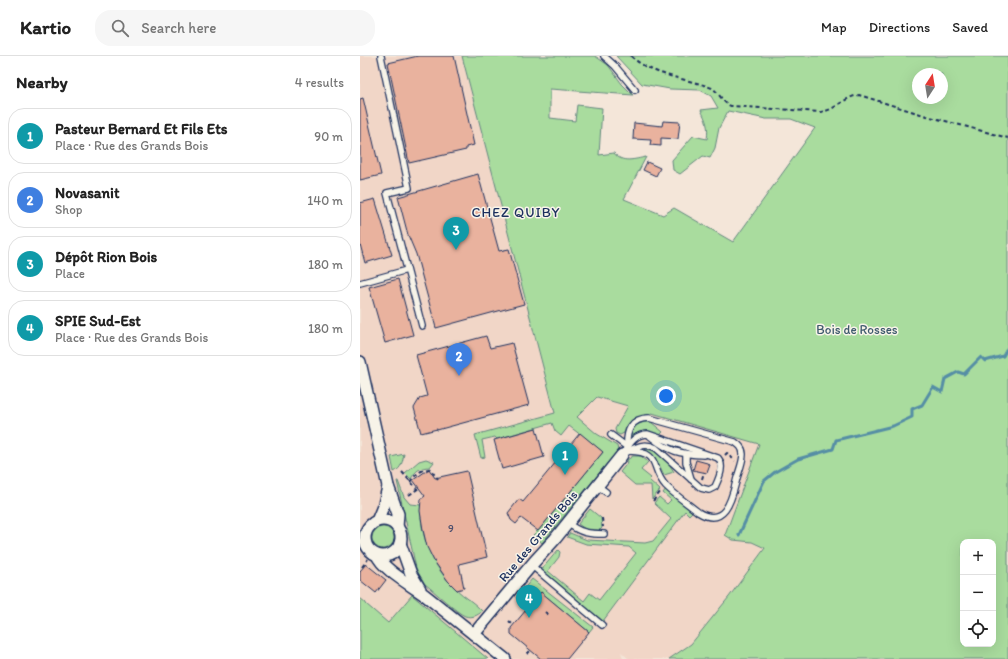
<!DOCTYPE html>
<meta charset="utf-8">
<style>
body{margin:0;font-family:Itim,sans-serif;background:#f6f6f6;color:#222}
.controls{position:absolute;right:12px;bottom:12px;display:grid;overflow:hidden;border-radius:8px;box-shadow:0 4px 16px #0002}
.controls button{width:36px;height:36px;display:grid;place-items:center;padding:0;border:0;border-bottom:1px solid #e0e0e0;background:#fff;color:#222;font:20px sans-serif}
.compass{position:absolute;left:552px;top:12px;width:36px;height:36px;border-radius:50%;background:#fff;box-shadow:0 4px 16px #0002;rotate:12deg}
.you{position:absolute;left:306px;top:340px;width:14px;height:14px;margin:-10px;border:3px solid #fff;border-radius:50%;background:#1a73e8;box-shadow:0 0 0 6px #1a73e833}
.badge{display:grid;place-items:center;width:26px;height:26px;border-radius:50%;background:#b45309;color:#fff;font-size:13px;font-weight:700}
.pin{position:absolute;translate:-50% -33px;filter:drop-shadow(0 1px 2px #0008)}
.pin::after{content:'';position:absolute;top:21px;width:14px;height:12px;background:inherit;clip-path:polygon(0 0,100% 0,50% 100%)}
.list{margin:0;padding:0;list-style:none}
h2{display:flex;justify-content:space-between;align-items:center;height:52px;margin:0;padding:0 16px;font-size:17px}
h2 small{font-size:13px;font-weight:400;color:#767676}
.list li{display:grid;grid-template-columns:26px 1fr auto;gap:12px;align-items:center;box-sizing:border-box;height:56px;margin:0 8px 8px;padding:0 8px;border:1px solid #e0e0e0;border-radius:16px}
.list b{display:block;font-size:15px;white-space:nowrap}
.list p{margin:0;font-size:13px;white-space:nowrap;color:#767676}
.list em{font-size:13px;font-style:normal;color:#767676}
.icon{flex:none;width:22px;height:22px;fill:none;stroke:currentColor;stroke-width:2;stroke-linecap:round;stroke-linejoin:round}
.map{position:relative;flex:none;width:648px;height:603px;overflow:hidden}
header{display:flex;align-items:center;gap:24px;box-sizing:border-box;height:56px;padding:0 20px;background:#fff;border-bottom:1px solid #e0e0e0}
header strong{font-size:19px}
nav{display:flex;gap:22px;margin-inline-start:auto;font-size:14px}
.search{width:280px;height:36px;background:#f6f6f6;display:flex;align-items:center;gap:10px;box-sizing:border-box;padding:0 14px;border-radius:16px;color:#767676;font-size:15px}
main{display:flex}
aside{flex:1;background:#fff}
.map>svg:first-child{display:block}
.built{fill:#f1d6c7}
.green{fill:#a9dc9e;stroke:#62867e;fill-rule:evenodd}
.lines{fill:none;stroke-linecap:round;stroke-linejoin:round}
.stream{stroke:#558ea5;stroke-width:3}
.building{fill:#e9b29e;stroke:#1b2f5e}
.service-casing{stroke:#1b2f5e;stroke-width:8}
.minor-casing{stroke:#1b2f5e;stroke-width:14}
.path{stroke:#1b2f5e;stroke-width:2;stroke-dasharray:4 3;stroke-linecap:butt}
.service{stroke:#f7f3e8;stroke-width:5.5}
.minor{stroke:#f7f3e8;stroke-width:11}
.labels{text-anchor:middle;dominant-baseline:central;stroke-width:3;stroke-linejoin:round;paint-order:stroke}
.number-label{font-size:11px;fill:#4e506e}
.park-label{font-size:13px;fill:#3e5a6e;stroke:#f7f3e8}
.street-label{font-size:13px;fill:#1b2f5e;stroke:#f7f3e8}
.neighbourhood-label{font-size:14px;letter-spacing:1px;fill:#1b2f5e;stroke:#f7f3e8}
</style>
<header>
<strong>Kartio</strong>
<div class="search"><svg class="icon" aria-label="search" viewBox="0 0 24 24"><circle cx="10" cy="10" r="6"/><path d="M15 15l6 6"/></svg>Search here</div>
<nav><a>Map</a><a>Directions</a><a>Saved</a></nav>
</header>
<main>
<aside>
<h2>Nearby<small>4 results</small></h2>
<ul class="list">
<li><span class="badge" style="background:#0f9aa8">1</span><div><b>Pasteur Bernard Et Fils Ets</b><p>Place · Rue des Grands Bois</p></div><em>90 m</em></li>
<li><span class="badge" style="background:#3f7fe0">2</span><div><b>Novasanit</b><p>Shop</p></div><em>140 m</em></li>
<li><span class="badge" style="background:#0f9aa8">3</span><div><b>Dépôt Rion Bois</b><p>Place</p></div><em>180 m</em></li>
<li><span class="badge" style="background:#0f9aa8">4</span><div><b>SPIE Sud-Est</b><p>Place · Rue des Grands Bois</p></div><em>180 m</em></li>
</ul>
</aside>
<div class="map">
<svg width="648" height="603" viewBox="0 0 648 603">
<rect width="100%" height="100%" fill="#f4e6d9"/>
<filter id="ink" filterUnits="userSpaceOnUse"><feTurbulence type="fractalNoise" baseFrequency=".025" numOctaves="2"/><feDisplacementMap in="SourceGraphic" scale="8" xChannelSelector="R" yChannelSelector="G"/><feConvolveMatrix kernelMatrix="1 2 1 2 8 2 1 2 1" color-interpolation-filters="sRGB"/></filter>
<g filter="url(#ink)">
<!-- built -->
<polygon class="built" points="0,0 102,0 195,357 206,371 237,341 400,387 365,478 373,484 392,486 405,492 369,541 331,588 309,603 269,603 261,596 263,603 0,603"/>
<!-- green -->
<g class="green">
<path d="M102 0H235L248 9 262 28 273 39 190 33V62L215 65 217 49 242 52 239 99 254 97C262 108 275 103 286 101L264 143 303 159 314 152 373 186 455 72 431 63H406L368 55 359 72 355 92 350 102 343 100 320 118 313 114 312 104 333 80 347 83C349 71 346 64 341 54L358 52 351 40 340 34 310 33 282 28 256 0H648V603H309L331 588 369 541 405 492 392 486 373 484 365 479 399 388 292 357 273 363 266 371 264 377 260 379 256 377 255 373 268 350 237 341 217 361 237 378 257 390 258 394 182 487 173 479 177 475H178L243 396 209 370 201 380 195 375 192 367 137 383 135 381 122 384 125 401 121 402 115 379 195 357ZM558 18H582V42H558ZM603 486H633V588H603Z"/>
<path d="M286 366H291L303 376 300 379 281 376 270 381C272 372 277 367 286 366Z"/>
<path d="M286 393C298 394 308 405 314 416L304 419C299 409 296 400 285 394Z"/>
<path d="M44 398C42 406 42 412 34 416L31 401Z"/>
<polygon points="273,400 281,400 288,406 281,414 291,422 289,424 300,434 292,443 291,429 275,429 260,416 268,406 267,404"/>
<path d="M66 403 74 406 70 411C60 411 55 415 51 423L45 417 59 405Z"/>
<path d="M37 425H38L44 441 50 448 61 449C59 480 73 512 96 533 104 541 114 546 122 555 118 560 111 562 105 560 97 557 74 535 65 528L59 518 56 512Z"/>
<polygon points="306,433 332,456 329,459 325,455 243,565 181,514 198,494 200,496 199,501 188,515 224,545 230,537 239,544 276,497 269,491 226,488 207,481 210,477 227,484 285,487 293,485 311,463 294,447 299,441 307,448 311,444 303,437"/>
<polygon points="230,453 241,462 242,472 240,474 225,473 218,468"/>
<circle cx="23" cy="482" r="11"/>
<polygon points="172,523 233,571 229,576 181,536 167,552 156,542"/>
<polygon points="52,539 128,603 0,603 0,542 6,547 6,548 28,567"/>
</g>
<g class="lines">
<!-- stream -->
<polyline class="stream" points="379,479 404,425 415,416 438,403 473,393 476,384 533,370 552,361 552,353 562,349 573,331 582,336 585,323 598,316 604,318 621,301 625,305 643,300 648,291"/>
</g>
<!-- building -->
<g class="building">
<polygon points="58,0 94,0 114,89 106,91 106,94 49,107 28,7"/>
<polygon points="3,42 21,119 0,124 0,43"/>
<polygon points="303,65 320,66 318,83 301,82 301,90 290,89 291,84 273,83 274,67 302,70"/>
<polygon points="287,106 300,112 296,120 283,114"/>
<polygon points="118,118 139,195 149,193 164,248 76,272 56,198 48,179 38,141"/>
<polygon points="15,143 32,199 5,207 0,188 0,147"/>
<polygon points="38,223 53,279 25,287 9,231"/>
<polygon points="126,280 130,292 152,287 169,349 77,374 77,373 61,377 54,352 60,342 67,340 56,299"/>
<polygon points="176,372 184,401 142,413 134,384"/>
<polygon points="220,377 243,396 178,475 161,462 156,468 151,464 148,457 159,443 163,446"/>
<polygon points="336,404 347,407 350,409 347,417 333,414"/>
<polygon points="69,413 75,422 107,415 127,501 99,508 104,532 97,534 88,525 74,505 67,491 63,474 60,455 61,443 65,440 53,424"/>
<polygon points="6,508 26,524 16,537 0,524 0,515"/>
<polygon points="181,536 229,576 207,603 181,603 151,578 151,572"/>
</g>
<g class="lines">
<defs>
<g id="service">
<polyline points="21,0 49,132 27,137 62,270"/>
<polyline points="244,0 255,10 275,34"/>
<polyline points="0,227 47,214"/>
<path d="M288 378 358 402C365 410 359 422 355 431L349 434 341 432 296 392C283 385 273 393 262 399 269 389 274 378 288 378Z"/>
<polyline points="251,379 267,391"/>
<path d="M290 380C310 396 319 398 344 399"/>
<path d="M267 391C266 375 271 362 289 362L375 386C379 389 383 392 383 398 383 406 379 415 377 422 372 441 366 473 338 456 327 447 315 439 306 430 289 412 303 396 269 395"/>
<polyline points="326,398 326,406 331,423"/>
<polyline points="238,430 246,436"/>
<path d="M208 467C219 477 230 478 244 478"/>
<polyline points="171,509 242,569"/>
</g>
<g id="minor">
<polyline points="0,306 28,430 38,458 37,471"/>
<circle cx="23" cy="482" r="18"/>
<polyline points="17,465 24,448 28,431"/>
<polyline points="40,487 51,518 60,533"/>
<path d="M17 499C23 514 53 530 66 540 92 561 119 582 145 603"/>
<polyline points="114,578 174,506 195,483 262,399"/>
</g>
</defs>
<!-- service casing -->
<use href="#service" class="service-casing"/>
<!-- minor casing -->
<use href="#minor" class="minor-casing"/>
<!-- path -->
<g class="path">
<path d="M271 0C293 21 324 21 352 32 359 36 363 48 371 50L461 56C476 54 484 41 499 39L567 60 648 82"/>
<polyline points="365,399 367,397 375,405"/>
<polyline points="42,416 57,433"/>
<polyline points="342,423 344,416"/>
<path d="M50 426C55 419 61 413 70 413L78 423"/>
<polyline points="49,439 59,432"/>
<polyline points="293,445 301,435"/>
<polyline points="242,462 243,471"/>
<polyline points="2,511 8,503"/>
<polyline points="185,556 189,559"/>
<polyline points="149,565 153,569"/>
<polyline points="167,598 171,594"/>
</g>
<!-- service -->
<use href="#service" class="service"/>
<!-- minor -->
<use href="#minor" class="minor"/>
</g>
</g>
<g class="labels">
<!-- number labels -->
<g class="number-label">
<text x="91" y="472">9</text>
</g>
<!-- park labels -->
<g class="park-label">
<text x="497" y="273">Bois de Rosses</text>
</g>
<!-- street labels -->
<g class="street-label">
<text transform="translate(178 480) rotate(-50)">Rue des Grands Bois</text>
</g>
<!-- neighbourhood labels -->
<g class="neighbourhood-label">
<text x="156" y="156">CHEZ QUIBY</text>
</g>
</g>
</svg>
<div class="controls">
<button>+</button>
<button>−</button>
<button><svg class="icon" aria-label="locate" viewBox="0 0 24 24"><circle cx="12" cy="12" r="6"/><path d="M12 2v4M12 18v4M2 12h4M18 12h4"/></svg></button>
</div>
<svg class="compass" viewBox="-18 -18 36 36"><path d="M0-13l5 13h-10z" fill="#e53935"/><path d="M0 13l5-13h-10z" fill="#767676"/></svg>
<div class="you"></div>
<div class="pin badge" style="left:205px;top:419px;background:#0f9aa8">1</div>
<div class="pin badge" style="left:99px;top:320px;background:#3f7fe0">2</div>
<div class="pin badge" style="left:96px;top:194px;background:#0f9aa8">3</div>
<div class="pin badge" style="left:169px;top:562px;background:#0f9aa8">4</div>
</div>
</main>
